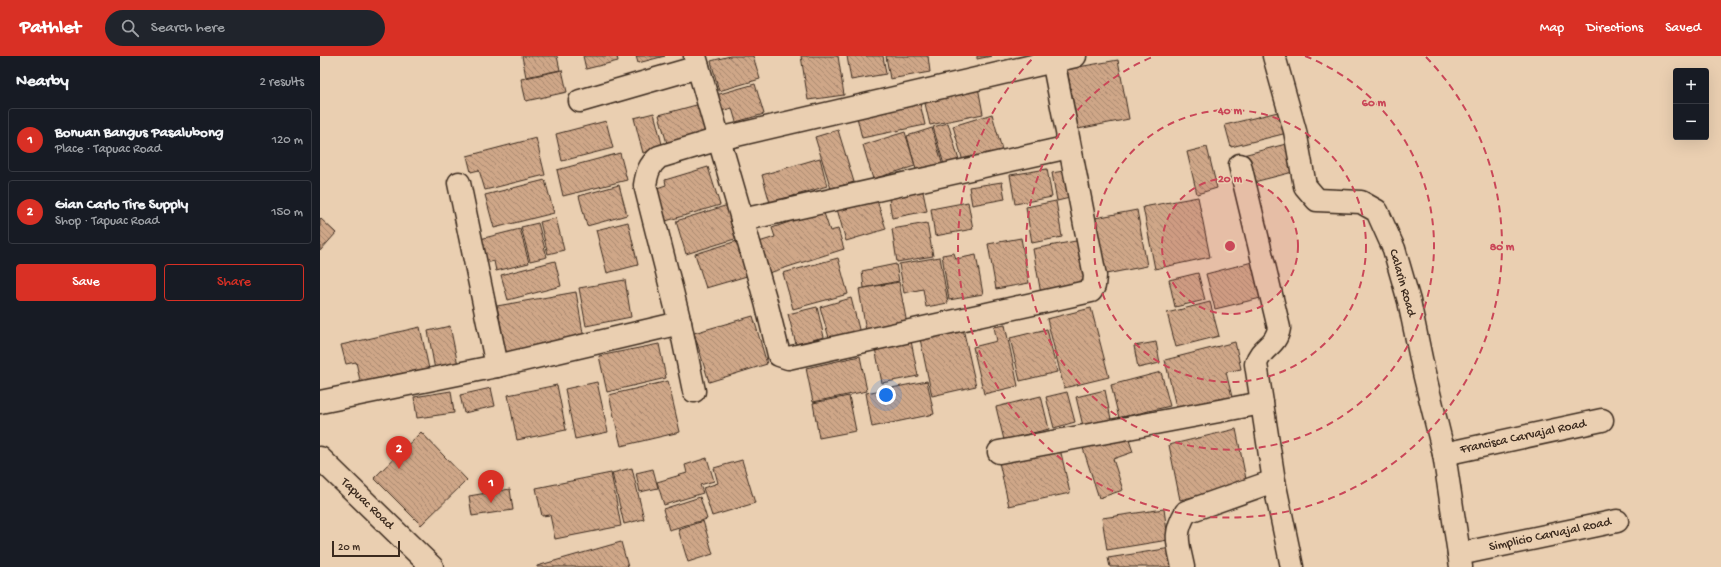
<!DOCTYPE html>
<meta charset="utf-8">
<style>
body{margin:0;font-family:"Gochi Hand",sans-serif;background:#20242c;color:#f1f3f6}
.controls{position:absolute;right:12px;top:12px;display:grid;overflow:hidden;border-radius:4px;box-shadow:0 4px 16px #0002}
.controls button{width:36px;height:36px;display:grid;place-items:center;padding:0;border:0;border-bottom:1px solid #363941;background:#171b24;color:#f1f3f6;font:20px sans-serif}
.scale{position:absolute;left:12px;bottom:10px;width:68px;box-sizing:border-box;padding-left:4px;border:2px solid #3b2a1e;border-top:0;font-size:11px;line-height:14px;white-space:nowrap;color:#3b2a1e;-webkit-text-stroke:3px #eacfb1;paint-order:stroke}
.you{position:absolute;left:566px;top:339px;width:14px;height:14px;margin:-10px;border:3px solid #fff;border-radius:50%;background:#1a73e8;box-shadow:0 0 0 6px #1a73e833}
.badge{display:grid;place-items:center;width:26px;height:26px;border-radius:50%;background:#d93025;color:#fff;font-size:13px;font-weight:700}
.pin{position:absolute;translate:-50% -33px;filter:drop-shadow(0 1px 2px #0008)}
.pin::after{content:'';position:absolute;top:21px;width:14px;height:12px;background:inherit;clip-path:polygon(0 0,100% 0,50% 100%)}
.list{margin:0;padding:0;list-style:none}
h2{display:flex;justify-content:space-between;align-items:center;height:52px;margin:0;padding:0 16px;font-size:17px}
h2 small{font-size:13px;font-weight:400;color:#9ea1a6}
.list li{display:grid;grid-template-columns:26px 1fr auto;gap:12px;align-items:center;box-sizing:border-box;height:64px;margin:0 8px 8px;padding:0 8px;border:1px solid #363941;border-radius:4px}
.list b{display:block;font-size:15px;white-space:nowrap}
.list p{margin:0;font-size:13px;white-space:nowrap;color:#9ea1a6}
.list em{font-size:13px;font-style:normal;color:#9ea1a6}
.actions{display:flex;gap:8px;padding:12px 16px}
.actions a{flex:1;padding:9px 0;border:1px solid #d93025;border-radius:4px;text-align:center;font-size:14px;color:#d93025}
.actions .main{background:#d93025;color:#fff}
.icon{flex:none;width:22px;height:22px;fill:none;stroke:currentColor;stroke-width:2;stroke-linecap:round;stroke-linejoin:round}
.map{position:relative;flex:none;width:1401px;height:511px;overflow:hidden}
header{display:flex;align-items:center;gap:24px;box-sizing:border-box;height:56px;padding:0 20px;background:#d93025;color:#fff}
header strong{font-size:19px}
nav{display:flex;gap:22px;margin-inline-start:auto;font-size:14px}
.search{width:280px;height:36px;background:#20242c;display:flex;align-items:center;gap:10px;box-sizing:border-box;padding:0 14px;border-radius:22px;color:#9ea1a6;font-size:15px}
main{display:flex}
aside{flex:1;background:#171b24}
.map>svg:first-child{display:block}
.building{fill:url(#building-back-hatch);stroke:#3b2a1e}
.lines{fill:none;stroke-linecap:round;stroke-linejoin:round}
.minor-casing{stroke:#3b2a1e;stroke-width:25}
.major-casing{stroke:#3b2a1e;stroke-width:25}
.minor{stroke:#eacfb1;stroke-width:22}
.major{stroke:#eacfb1;stroke-width:22}
.ring{fill:none;stroke:#ca4758;stroke-width:2;stroke-dasharray:7 5}
.labels{text-anchor:middle;dominant-baseline:central;stroke-width:3;stroke-linejoin:round;paint-order:stroke}
.street-label{font-size:13px;fill:#3b2a1e;stroke:#eacfb1}
.centre{fill:#ca4758;stroke:#eacfb1;stroke-width:2}
.ring-label{font-size:12px;text-anchor:middle;font-weight:bold;fill:#ca4758;stroke:#eacfb1;stroke-width:3;stroke-linejoin:round;paint-order:stroke}
</style>
<header>
<strong>Pathlet</strong>
<div class="search"><svg class="icon" aria-label="search" viewBox="0 0 24 24"><circle cx="10" cy="10" r="6"/><path d="M15 15l6 6"/></svg>Search here</div>
<nav><a>Map</a><a>Directions</a><a>Saved</a></nav>
</header>
<main>
<aside>
<h2>Nearby<small>2 results</small></h2>
<ul class="list">
<li><span class="badge">1</span><div><b>Bonuan Bangus Pasalubong</b><p>Place · Tapuac Road</p></div><em>120 m</em></li>
<li><span class="badge">2</span><div><b>Gian Carlo Tire Supply</b><p>Shop · Tapuac Road</p></div><em>150 m</em></li>
</ul>
<div class="actions"><a class="main">Save</a><a>Share</a></div>
</aside>
<div class="map">
<svg width="1401" height="511" viewBox="0 0 1401 511">
<defs>
<pattern id="building-back-hatch" width="6" height="6" patternUnits="userSpaceOnUse"><rect width="6" height="6" fill="#cfa788"/><path d="M-1 5l2 2M0 0l6 6M5-1l2 2" fill="none" stroke="#a9886f"/></pattern>
</defs>
<rect width="100%" height="100%" fill="#eacfb1"/>
<filter id="ink" filterUnits="userSpaceOnUse"><feTurbulence type="fractalNoise" baseFrequency=".025" numOctaves="2"/><feDisplacementMap in="SourceGraphic" scale="8" xChannelSelector="R" yChannelSelector="G"/><feConvolveMatrix kernelMatrix="1 2 1 2 8 2 1 2 1" color-interpolation-filters="sRGB"/></filter>
<g filter="url(#ink)">
<!-- building -->
<g class="building">
<polygon points="202,0 237,0 240,14 206,21"/>
<polygon points="263,0 297,0 298,5 266,13"/>
<polygon points="316,0 345,0 318,7"/>
<polygon points="410,0 433,0 440,23 399,35 391,5"/>
<polygon points="481,0 518,0 524,39 488,44"/>
<polygon points="527,0 563,0 566,18 531,24"/>
<polygon points="566,0 608,0 610,16 570,23"/>
<polygon points="657,0 672,0 657,3"/>
<polygon points="798,4 809,63 758,73 747,13"/>
<polygon points="242,14 247,36 206,45 201,23"/>
<polygon points="435,28 444,58 416,66 412,52 401,55 396,39"/>
<polygon points="658,31 663,58 610,69 604,43"/>
<polygon points="599,43 605,69 542,82 536,57"/>
<polygon points="380,48 388,80 348,91 339,59"/>
<polygon points="962,55 967,77 911,91 905,69"/>
<polygon points="334,57 343,92 323,97 314,62"/>
<polygon points="672,58 683,97 644,109 633,70"/>
<polygon points="286,65 293,92 242,105 236,78"/>
<polygon points="628,67 640,108 625,112 613,71"/>
<polygon points="612,72 623,110 597,117 587,80"/>
<polygon points="518,74 534,126 511,133 495,81"/>
<polygon points="585,76 595,110 553,123 543,89"/>
<polygon points="216,82 225,119 165,134 159,114 151,116 147,100"/>
<polygon points="970,87 977,115 930,127 923,99"/>
<polygon points="887,91 897,132 877,138 867,96"/>
<polygon points="300,97 307,124 243,140 237,114"/>
<polygon points="500,102 507,130 450,147 442,119"/>
<polygon points="388,111 400,149 346,165 337,132 346,129 345,124"/>
<polygon points="727,113 732,141 695,148 690,119"/>
<polygon points="749,114 754,141 737,145 732,117"/>
<polygon points="225,124 234,157 174,172 165,139"/>
<polygon points="682,126 685,143 652,149 649,131"/>
<polygon points="299,129 307,159 267,170 259,140"/>
<polygon points="602,131 607,155 572,162 568,137"/>
<polygon points="556,141 566,173 526,185 517,153"/>
<polygon points="878,141 890,201 835,213 823,151"/>
<polygon points="736,145 742,181 712,187 706,151"/>
<polygon points="648,146 653,173 615,180 611,153"/>
<polygon points="408,149 418,182 366,198 356,165"/>
<polygon points="503,154 510,175 518,173 524,193 449,217 439,186 455,181 452,172"/>
<polygon points="817,154 827,210 786,218 775,162"/>
<polygon points="0,162 16,177 0,195"/>
<polygon points="236,162 244,194 228,198 220,166"/>
<polygon points="308,166 318,209 287,217 276,174"/>
<polygon points="218,167 227,201 210,205 201,171"/>
<polygon points="607,167 613,200 577,206 572,173"/>
<polygon points="200,173 209,207 176,215 174,205 166,207 160,183"/>
<polygon points="701,182 709,227 676,233 668,188"/>
<polygon points="761,184 768,229 721,238 713,193"/>
<polygon points="417,185 427,220 386,232 375,198"/>
<polygon points="634,197 636,203 656,199 663,238 629,244 622,199"/>
<polygon points="620,201 628,247 606,251 603,233 584,237 579,208"/>
<polygon points="518,202 528,238 473,253 463,217"/>
<polygon points="235,205 241,230 188,244 181,219"/>
<polygon points="936,205 945,241 895,253 886,218"/>
<polygon points="576,208 579,225 544,232 542,215"/>
<polygon points="878,217 885,244 855,251 849,224"/>
<polygon points="305,224 311,261 266,270 259,232"/>
<polygon points="579,226 587,268 546,275 539,233"/>
<polygon points="256,236 264,283 186,297 177,250"/>
<polygon points="531,242 540,277 510,285 500,251"/>
<polygon points="890,246 899,280 856,291 847,257"/>
<polygon points="497,251 504,281 476,288 468,258"/>
<polygon points="771,252 789,321 744,332 727,263"/>
<polygon points="433,260 447,308 389,326 374,277"/>
<polygon points="642,268 656,330 612,340 599,278"/>
<polygon points="685,269 698,330 664,338 653,291 677,285 674,271"/>
<polygon points="130,270 138,309 115,314 108,275"/>
<polygon points="100,271 109,313 41,329 36,306 26,308 21,289"/>
<polygon points="727,273 737,316 700,325 690,282"/>
<polygon points="590,280 598,320 562,327 554,287"/>
<polygon points="836,286 840,307 818,312 814,290"/>
<polygon points="915,286 921,313 906,316 912,341 857,355 845,304"/>
<polygon points="339,288 346,322 287,336 279,300"/>
<polygon points="540,300 547,335 493,346 486,312"/>
<polygon points="841,316 850,350 799,362 791,329"/>
<polygon points="348,325 360,376 301,390 289,339"/>
<polygon points="607,325 614,358 552,371 546,337"/>
<polygon points="277,326 288,376 255,383 245,333"/>
<polygon points="237,329 246,374 197,384 188,339"/>
<polygon points="171,332 175,350 144,357 140,339"/>
<polygon points="785,334 791,363 763,370 756,341"/>
<polygon points="131,335 134,357 97,362 94,341"/>
<polygon points="747,336 755,366 734,372 726,341"/>
<polygon points="529,340 536,375 499,382 493,347"/>
<polygon points="721,340 729,373 684,384 676,351"/>
<polygon points="916,373 927,428 860,444 849,389"/>
<polygon points="806,375 813,396 793,403 803,434 779,442 762,389"/>
<polygon points="101,376 147,424 101,469 54,422"/>
<polygon points="739,388 750,437 689,450 678,402"/>
<polygon points="387,402 394,425 380,429 383,437 344,449 337,426 367,417 365,409"/>
<polygon points="422,404 435,447 392,460 383,432 398,427 394,412"/>
<polygon points="312,412 324,463 304,468 292,417"/>
<polygon points="333,413 338,432 320,436 316,417"/>
<polygon points="291,417 301,470 235,483 230,459 222,460 216,432"/>
<polygon points="190,433 193,454 152,460 149,440"/>
<polygon points="380,441 387,463 349,474 343,453"/>
<polygon points="844,453 848,484 787,494 782,462"/>
<polygon points="383,465 393,498 368,506 358,473"/>
<polygon points="301,486 308,511 217,511 217,510"/>
<polygon points="851,492 854,511 790,511 788,502"/>
</g>
<g class="lines">
<defs>
<g id="minor">
<polyline points="375,0 446,246 459,299 468,302 771,235 774,230 775,220 733,4"/>
<polyline points="954,0 975,75 985,130 997,144 1041,146 1057,155 1074,193 1089,245 1104,317 1124,398 1141,511"/>
<polyline points="260,45 378,11"/>
<path d="M920 109 959 272C956 291 941 290 936 308L954 425 972 511"/>
<polyline points="139,127 177,310"/>
<polyline points="422,164 749,91"/>
<path d="M374 335 360 267 325 129C327 117 329 109 339 101L399 83 755 0"/>
<polyline points="0,346 177,310 360,267"/>
<polyline points="679,396 942,347"/>
<polyline points="1124,398 1282,364"/>
<polyline points="1139,498 1297,465"/>
<path d="M863 511C858 487 853 478 866 456L954 425"/>
</g>
<polyline id="major" points="0,402 112,511"/>
</defs>
<!-- minor casing -->
<use href="#minor" class="minor-casing"/>
<!-- major casing -->
<use href="#major" class="major-casing"/>
<!-- minor -->
<use href="#minor" class="minor"/>
<!-- major -->
<use href="#major" class="major"/>
</g>
</g>
<!-- distance rings -->
<circle cx="910" cy="190" r="68" fill="#ca4758" fill-opacity=".12"/>
<g class="ring">
<circle cx="910" cy="190" r="68"/>
<circle cx="910" cy="190" r="136"/>
<path d="M985 0A204 204 0 1 1 835 0"/>
<path d="M1106 1A272 272 0 1 1 714 1"/>
</g>
<g class="labels">
<!-- street labels -->
<g class="street-label">
<text transform="translate(1082 227) rotate(74)">Calarin Road</text>
<text transform="translate(1203 381) rotate(-12)">Francisca Carvajal Road</text>
<text transform="translate(47 448) rotate(44)">Tapuac Road</text>
<text transform="translate(1230 479) rotate(-12)">Simplicio Carvajal Road</text>
</g>
</g>
<circle cx="910" cy="190" r="6" class="centre"/>
<g class="ring-label">
<text x="1054" y="50">60 m</text>
<text x="910" y="58">40 m</text>
<text x="910" y="126">20 m</text>
<text x="1182" y="194">80 m</text>
</g>
</svg>
<div class="controls">
<button>+</button>
<button>−</button>
</div>
<div class="scale">20 m</div>
<div class="you"></div>
<div class="pin badge" style="left:171px;top:447px">1</div>
<div class="pin badge" style="left:79px;top:413px">2</div>
</div>
</main>
